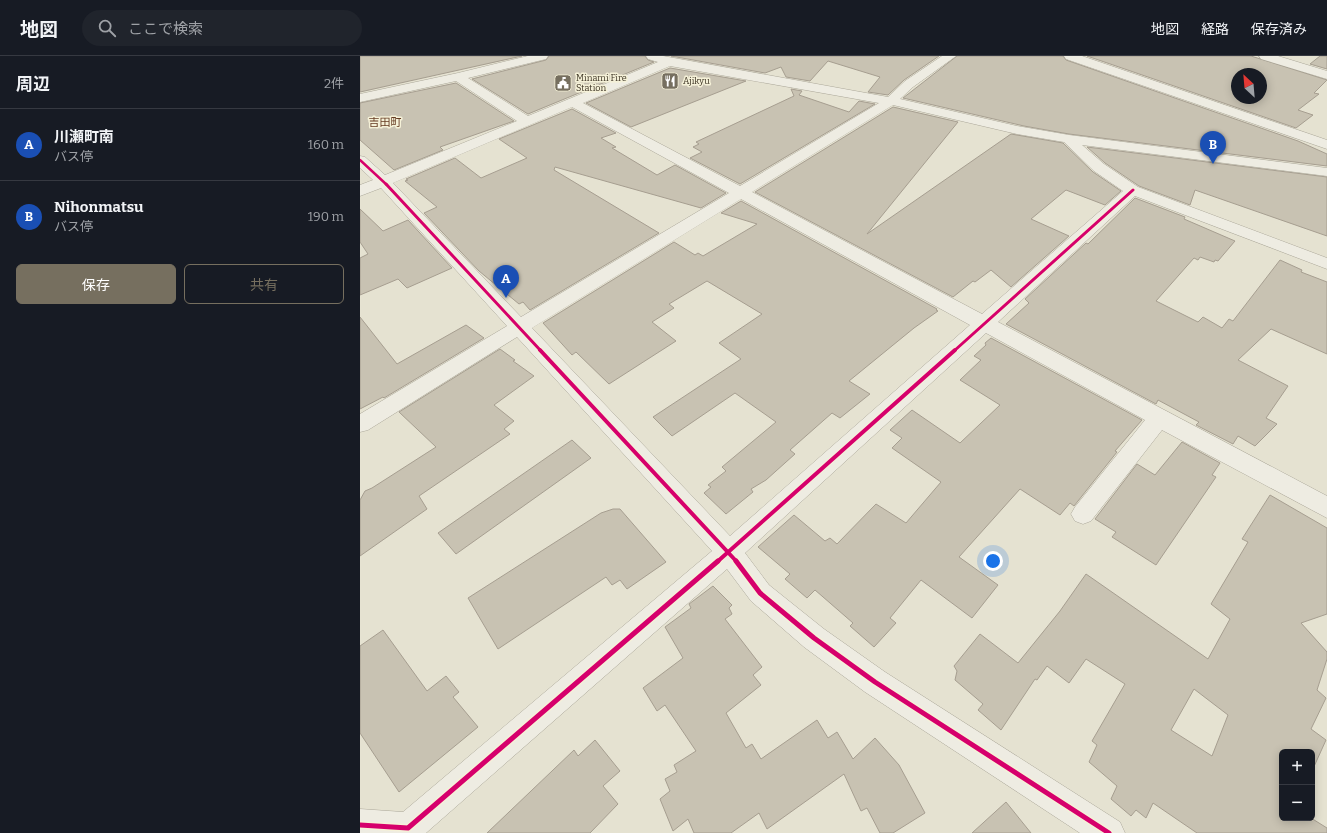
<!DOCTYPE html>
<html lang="ja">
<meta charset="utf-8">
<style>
body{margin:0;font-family:Bitter,"Noto Sans JP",serif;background:#20242c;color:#f1f3f6}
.controls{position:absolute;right:12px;bottom:12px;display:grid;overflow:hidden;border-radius:6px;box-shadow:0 2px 10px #0003}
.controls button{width:36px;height:36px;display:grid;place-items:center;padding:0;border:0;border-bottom:1px solid #363941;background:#171b24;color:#f1f3f6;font:20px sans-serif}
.compass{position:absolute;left:871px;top:12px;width:36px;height:36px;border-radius:50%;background:#171b24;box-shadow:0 2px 10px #0003;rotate:334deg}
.you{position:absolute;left:633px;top:505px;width:14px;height:14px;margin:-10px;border:3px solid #fff;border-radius:50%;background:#1a73e8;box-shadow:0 0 0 6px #1a73e833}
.badge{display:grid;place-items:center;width:26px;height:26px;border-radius:50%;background:#766f5f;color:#fff;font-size:13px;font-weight:700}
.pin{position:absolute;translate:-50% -33px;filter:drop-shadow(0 1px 2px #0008)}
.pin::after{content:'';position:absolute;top:21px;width:14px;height:12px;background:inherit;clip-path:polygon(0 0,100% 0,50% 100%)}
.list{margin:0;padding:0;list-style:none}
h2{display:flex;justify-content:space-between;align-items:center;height:52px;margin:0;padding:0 16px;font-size:17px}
h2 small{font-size:13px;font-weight:400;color:#9ea1a6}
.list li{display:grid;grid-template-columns:26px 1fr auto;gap:12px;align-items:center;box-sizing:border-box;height:72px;padding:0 16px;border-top:1px solid #363941}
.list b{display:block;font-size:15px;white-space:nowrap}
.list p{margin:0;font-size:13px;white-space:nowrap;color:#9ea1a6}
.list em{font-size:13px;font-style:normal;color:#9ea1a6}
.actions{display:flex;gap:8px;padding:12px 16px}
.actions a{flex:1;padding:9px 0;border:1px solid #766f5f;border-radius:6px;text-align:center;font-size:14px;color:#766f5f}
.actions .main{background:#766f5f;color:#fff}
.icon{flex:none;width:22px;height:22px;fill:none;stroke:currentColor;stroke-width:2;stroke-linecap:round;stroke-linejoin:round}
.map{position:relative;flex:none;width:967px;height:777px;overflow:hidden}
header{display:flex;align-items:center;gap:24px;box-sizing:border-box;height:56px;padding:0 20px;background:#171b24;border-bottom:1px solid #363941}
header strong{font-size:19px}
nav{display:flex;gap:22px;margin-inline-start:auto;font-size:14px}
.search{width:280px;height:36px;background:#20242c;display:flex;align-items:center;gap:10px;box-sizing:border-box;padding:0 14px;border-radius:22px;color:#9ea1a6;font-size:15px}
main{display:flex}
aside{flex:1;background:#171b24}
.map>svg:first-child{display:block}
.building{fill:#c8c2b2;stroke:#a69e90;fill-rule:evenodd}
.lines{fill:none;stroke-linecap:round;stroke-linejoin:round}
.minor-casing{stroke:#aba799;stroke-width:1}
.minor{fill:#eeece2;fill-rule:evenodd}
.cycleway-far3-casing{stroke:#f5f1d8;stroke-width:4}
.cycleway-far2-casing{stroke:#f5f1d8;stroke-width:5}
.cycleway-far1-casing{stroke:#f5f1d8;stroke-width:6}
.cycleway-casing{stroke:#f5f1d8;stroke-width:8}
.cycleway-far3{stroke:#d6006c;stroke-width:2.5}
.cycleway-far2{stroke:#d6006c;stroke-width:3}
.cycleway-far1{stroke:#d6006c;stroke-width:4}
.cycleway{stroke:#d6006c;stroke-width:5}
.labels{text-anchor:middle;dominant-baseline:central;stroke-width:3;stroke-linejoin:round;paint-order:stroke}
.far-poi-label{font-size:9px;fill:#3a3121;stroke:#f5f1d8;text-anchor:start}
.far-quarter-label{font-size:11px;fill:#653b22;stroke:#f5f1d8}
</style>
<header>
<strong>地図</strong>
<div class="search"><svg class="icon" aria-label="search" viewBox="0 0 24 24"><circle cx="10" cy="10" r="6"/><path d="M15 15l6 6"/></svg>ここで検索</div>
<nav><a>地図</a><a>経路</a><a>保存済み</a></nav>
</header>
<main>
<aside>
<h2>周辺<small>2件</small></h2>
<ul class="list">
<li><span class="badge" style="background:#1a4fb4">A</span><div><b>川瀬町南</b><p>バス停</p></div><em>160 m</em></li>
<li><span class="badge" style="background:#1a4fb4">B</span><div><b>Nihonmatsu</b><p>バス停</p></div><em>190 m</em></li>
</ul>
<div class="actions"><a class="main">保存</a><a>共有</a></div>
</aside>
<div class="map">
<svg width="967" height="777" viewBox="0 0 967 777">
<rect width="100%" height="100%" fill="#e5e2d1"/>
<!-- building -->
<g class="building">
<polygon points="0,0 162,0 0,36"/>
<polygon points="189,0 285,0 288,4 294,6 168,58 112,23 186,4"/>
<polygon points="311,0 579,0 544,24 528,39 508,36 520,21 468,5 450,25 426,21 421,11 405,17"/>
<polygon points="597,0 703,0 706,4 938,85 967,98 967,110 709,78 664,70 543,42"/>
<path d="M727 0H891L967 24 954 37 959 38 938 54 953 59 936 72ZM877 18H901V42H877Z"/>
<polygon points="960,0 967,0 967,13 950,8"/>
<polygon points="310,12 386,25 271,71 226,47"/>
<polygon points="96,27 154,65 80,91 83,94 34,114 0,84 0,47"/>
<polygon points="431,33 442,35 439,39 489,56 499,45 515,48 380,128 330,102 342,96 333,91 339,88 336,86 434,40"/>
<polygon points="533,51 598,66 507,178 651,78 703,87 733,116 761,135 745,149 706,134 671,163 709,180 651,231 631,214 615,226 613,225 593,241 395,136"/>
<polygon points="212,53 256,77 241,82 256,91 252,92 297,119 315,109 366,137 341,152 195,111 194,114 299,177 170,254 163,246 159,248 119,215 64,157 77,151 45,125 48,124 46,123 95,102 121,122 167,102 139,83"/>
<polygon points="727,91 967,121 967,180 835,134 830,149 779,130 745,107"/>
<polygon points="775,142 825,161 824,163 875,185 858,205 855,204 854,206 840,201 838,204 834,202 796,245 838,266 843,261 862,272 869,263 873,265 920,204 942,214 941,216 967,226 967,298 911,273 878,304 928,330 906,362 917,368 895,390 878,380 873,388 836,369 839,366 798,344 796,348 646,268 669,247 665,243 726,187 728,188"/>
<polygon points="381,145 577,253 576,254 578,255 554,272 489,325 510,338 480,362 472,357 430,394 435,398 406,424 391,433 393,436 366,458 344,437 351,431 348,429 366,415 362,411 416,366 375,337 312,380 293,361 381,303 359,287 402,258 347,225 309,248 314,252 292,266 316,285 249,328 216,296 212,299 183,267 314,186 335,199 338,197 343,200 397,168 361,157"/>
<polygon points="0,153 23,175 48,164 92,212 47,232 38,223 0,239 0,202 8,198 0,186"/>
<polygon points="0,261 37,308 106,269 124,282 24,342 23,341 0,353"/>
<polygon points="631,282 782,364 755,395 757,396 714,450 710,447 700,459 660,433 599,501 638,529 612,562 561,524 530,562 536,567 514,591 490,570 493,567 455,534 447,542 425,523 430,518 398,491 434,459 465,485 470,482 477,488 516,448 546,467 581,426 532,392 542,382 530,374 552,354 600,387 640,349 600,324 621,304 614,300 626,289 625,287"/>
<polygon points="140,293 155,304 153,305 174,320 134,349 154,365 144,373 150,378 59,440 67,453 0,500 0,444 5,435 12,432 76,391 39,356"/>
<polygon points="212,384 231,402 96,498 78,477"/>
<polygon points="822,386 860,407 852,419 856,421 796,509 752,481 756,476 735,463 777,408 795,419"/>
<path d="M910 439 967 472V558L941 567 967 596V603L957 634 966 642 951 673 966 684 952 715V696H922V762H951L967 772V777H837L793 747 786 762 776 754 771 760 751 743 757 730 729 706 737 689 732 685 765 628 726 603 709 627 687 610 677 624 675 623 641 674 618 654 623 648 595 624 597 615 594 610 620 578 658 607 700 555 726 518 848 603 870 563 851 548 888 486 882 483ZM834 633 868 659 852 700 811 674Z"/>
<polygon points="253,453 260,453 306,506 267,533 260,524 252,529 246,521 138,593 108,542 241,457"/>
<polygon points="353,530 372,549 369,552 372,558 365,563 402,611 393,619 401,629 366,657 386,692 392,688 401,703 457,664 468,682 477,676 493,703 515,682 539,709 565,757 533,777 520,777 507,752 501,755 484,718 407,773 399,757 371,777 334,777 328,763 313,775 300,743 310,735 305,723 317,716 314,709 336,695 305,649 297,655 283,632 323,602 305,571 331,552 329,548"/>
<polygon points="23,574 67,635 86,620 99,636 93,641 118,671 39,736 0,677 0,590"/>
<polygon points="235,684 260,715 243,730 258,748 230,777 127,777 214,694 218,700"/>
<polygon points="646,746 671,777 612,777"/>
</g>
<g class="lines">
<defs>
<g id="minor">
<path d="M168 0H188L186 3 108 22 168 60 298 6 288 3 286 0H303L528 41 545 25 582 0H596L553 31 540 43 657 70 709 79 967 112V120L722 89 744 108 778 131 967 202V213L775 140 638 266 967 440V462L802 374 731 465 723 468 715 465 711 458 715 451 785 364 626 277 385 497 409 529 464 573 525 616 760 766 765 777H720L505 636 444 591 391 545 367 513 66 777H0V753L43 756 352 495 157 281 8 374 0 376V358L147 270 21 132 0 140V129L13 124 0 112V100L5 101 25 119 157 65 96 25 0 46V38L98 17ZM310 10 519 47 380 130 223 47ZM533 49 657 78 704 86 734 115 763 135 622 258 392 136ZM212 51 369 137 161 261 33 127ZM381 143 610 269 370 480 172 272Z"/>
<polygon points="704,0 722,0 967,84 967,93 706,3"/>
<polygon points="899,0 918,0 967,15 967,23 901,3"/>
</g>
</defs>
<!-- minor casing -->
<use href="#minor" class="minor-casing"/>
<!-- minor -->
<use href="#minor" class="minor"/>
<defs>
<polyline id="cycleway-far3" points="0,104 27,129"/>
<g id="cycleway-far2">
<polyline points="26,128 181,295"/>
<polyline points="594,295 773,134"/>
</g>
<g id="cycleway-far1">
<polyline points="180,294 377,506"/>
<polyline points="357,506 595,294"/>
</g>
<g id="cycleway">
<polyline points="376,505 400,537 454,582 515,626 749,777"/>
<polyline points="0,769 48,772 358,505"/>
</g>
</defs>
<!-- cycleway-far3 casing -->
<use href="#cycleway-far3" class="cycleway-far3-casing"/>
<!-- cycleway-far2 casing -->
<use href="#cycleway-far2" class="cycleway-far2-casing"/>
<!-- cycleway-far1 casing -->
<use href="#cycleway-far1" class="cycleway-far1-casing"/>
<!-- cycleway casing -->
<use href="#cycleway" class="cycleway-casing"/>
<!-- cycleway-far3 -->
<use href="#cycleway-far3" class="cycleway-far3"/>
<!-- cycleway-far2 -->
<use href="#cycleway-far2" class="cycleway-far2"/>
<!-- cycleway-far1 -->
<use href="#cycleway-far1" class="cycleway-far1"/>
<!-- cycleway -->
<use href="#cycleway" class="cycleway"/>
</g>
<!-- icons -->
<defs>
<symbol id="restaurant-square" viewBox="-11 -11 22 22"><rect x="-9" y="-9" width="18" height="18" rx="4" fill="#766f5f" stroke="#f5f1d8"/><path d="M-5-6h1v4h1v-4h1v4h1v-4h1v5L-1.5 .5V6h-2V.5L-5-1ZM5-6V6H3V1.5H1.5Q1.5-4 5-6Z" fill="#fff"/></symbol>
<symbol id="civic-square" viewBox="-11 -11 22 22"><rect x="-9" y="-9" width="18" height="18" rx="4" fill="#766f5f" stroke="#f5f1d8"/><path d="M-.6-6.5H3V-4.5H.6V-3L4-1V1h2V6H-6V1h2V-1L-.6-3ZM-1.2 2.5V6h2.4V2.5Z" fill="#fff"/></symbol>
</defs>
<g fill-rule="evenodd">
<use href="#restaurant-square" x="300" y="15" width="20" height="20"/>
<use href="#civic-square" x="193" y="17" width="20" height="20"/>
</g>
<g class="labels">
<!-- far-poi labels -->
<g class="far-poi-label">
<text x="216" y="22">Minami Fire<tspan x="216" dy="10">Station</tspan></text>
<text x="323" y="25">Ajikyu</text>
</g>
<!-- far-quarter labels -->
<g class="far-quarter-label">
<text x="25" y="66">吉田町</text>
</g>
</g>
</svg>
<div class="controls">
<button>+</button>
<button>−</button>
</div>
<svg class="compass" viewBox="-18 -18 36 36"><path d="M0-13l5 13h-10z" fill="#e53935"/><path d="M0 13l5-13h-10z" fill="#9ea1a6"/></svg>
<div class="you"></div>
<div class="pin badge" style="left:146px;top:242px;background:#1a4fb4">A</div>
<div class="pin badge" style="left:853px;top:108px;background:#1a4fb4">B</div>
</div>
</main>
